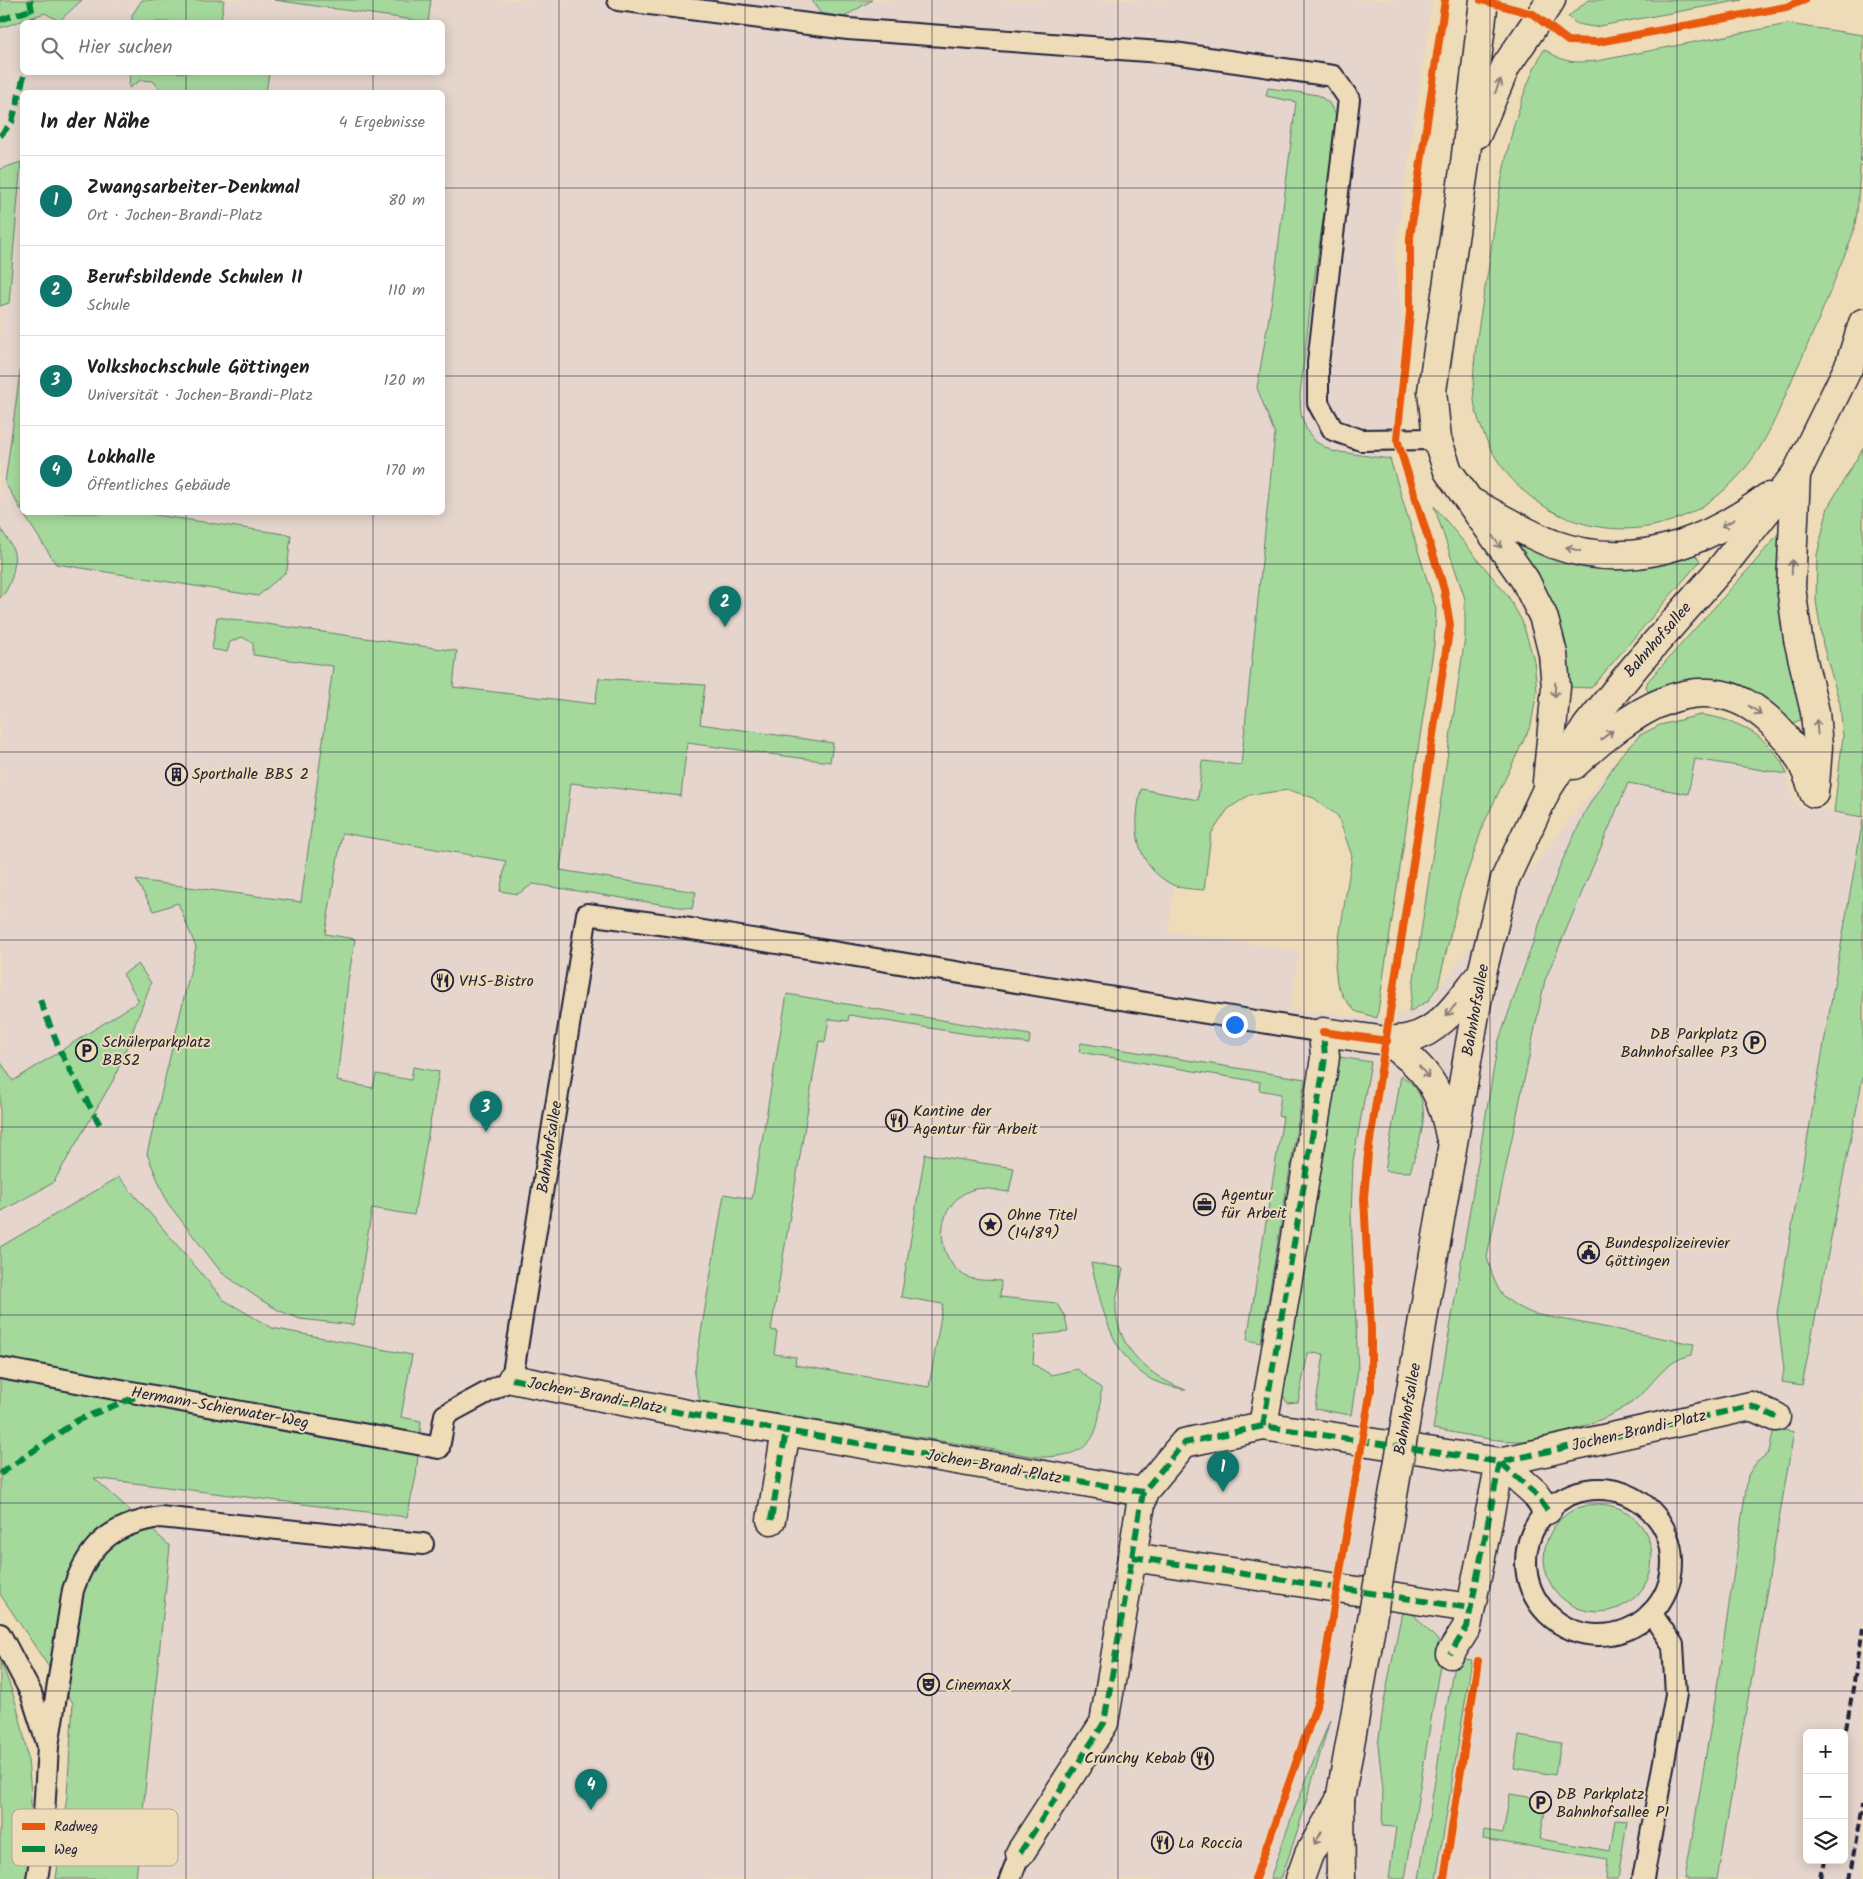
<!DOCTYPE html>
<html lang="de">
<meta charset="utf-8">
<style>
body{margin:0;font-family:Kalam,sans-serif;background:#f6f6f6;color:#202124}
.controls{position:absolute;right:15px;bottom:15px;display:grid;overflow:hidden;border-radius:8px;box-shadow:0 2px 12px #0003}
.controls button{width:45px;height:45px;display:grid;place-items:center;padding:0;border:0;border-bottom:1px solid #e0e0e0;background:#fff;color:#202124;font:25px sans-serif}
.you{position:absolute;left:1234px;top:1024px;width:18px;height:18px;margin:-12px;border:4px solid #fff;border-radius:50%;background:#1a73e8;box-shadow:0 0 0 8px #1a73e833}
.badge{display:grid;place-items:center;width:32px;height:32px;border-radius:50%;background:#0f766e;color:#fff;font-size:16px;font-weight:700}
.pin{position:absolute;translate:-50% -41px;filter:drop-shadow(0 1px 2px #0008)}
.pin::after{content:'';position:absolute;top:26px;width:18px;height:15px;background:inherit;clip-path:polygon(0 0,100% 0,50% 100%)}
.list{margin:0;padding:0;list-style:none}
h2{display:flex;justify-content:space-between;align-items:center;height:65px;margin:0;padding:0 20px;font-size:21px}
h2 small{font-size:16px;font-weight:400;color:#757577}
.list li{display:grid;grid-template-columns:32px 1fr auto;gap:15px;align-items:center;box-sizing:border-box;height:90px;padding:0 20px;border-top:1px solid #e0e0e0}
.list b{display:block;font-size:19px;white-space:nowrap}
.list p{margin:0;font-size:16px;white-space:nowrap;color:#757577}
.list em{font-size:16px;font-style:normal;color:#757577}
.icon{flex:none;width:28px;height:28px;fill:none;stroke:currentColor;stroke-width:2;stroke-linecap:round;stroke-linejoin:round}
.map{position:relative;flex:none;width:1863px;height:1879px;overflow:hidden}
.search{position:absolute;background:#fff;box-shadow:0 2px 12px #0003;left:20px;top:20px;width:425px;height:55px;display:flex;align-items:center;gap:12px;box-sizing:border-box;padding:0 18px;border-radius:8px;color:#757577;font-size:19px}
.panel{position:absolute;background:#fff;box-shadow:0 2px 12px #0003;left:20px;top:90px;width:425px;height:425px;border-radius:8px}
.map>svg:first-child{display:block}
.built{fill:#e5d5cc;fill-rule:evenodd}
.green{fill:#a5d99c;stroke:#647e6c}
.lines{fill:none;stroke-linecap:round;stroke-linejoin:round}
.lane-casing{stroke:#22223b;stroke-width:24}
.street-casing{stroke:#22223b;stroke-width:31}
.secondary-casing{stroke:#22223b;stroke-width:31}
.lane{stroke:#eedbb8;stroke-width:20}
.street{stroke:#eedbb8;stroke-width:28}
.secondary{stroke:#eedbb8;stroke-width:28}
.rail{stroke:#22223b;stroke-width:4;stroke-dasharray:8 4;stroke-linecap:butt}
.secondary-bridge-casing{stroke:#22223b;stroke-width:31;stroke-linecap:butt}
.secondary-bridge{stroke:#eedbb8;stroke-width:28}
.quiet{stroke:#00873e;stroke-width:6;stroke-dasharray:12 6;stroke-linecap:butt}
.cycleway-casing{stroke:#eedbb8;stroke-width:11}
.cycleway{stroke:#e8590c;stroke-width:8}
.oneway{stroke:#887e7a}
.grid{fill:none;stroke:#22223b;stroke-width:1;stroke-opacity:0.55}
.labels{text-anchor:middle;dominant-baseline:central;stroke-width:4;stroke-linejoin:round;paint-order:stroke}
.street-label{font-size:16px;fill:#22223b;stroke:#eedbb8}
.poi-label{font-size:16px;fill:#22223b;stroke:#eedbb8;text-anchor:start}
.key{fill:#eedbb8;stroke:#b1a492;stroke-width:1}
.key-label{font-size:14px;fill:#22223b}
</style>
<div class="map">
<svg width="1863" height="1879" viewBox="0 0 1863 1879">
<rect width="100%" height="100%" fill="#eedbb8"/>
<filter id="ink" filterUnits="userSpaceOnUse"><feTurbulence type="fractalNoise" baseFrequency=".02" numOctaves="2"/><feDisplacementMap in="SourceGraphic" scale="10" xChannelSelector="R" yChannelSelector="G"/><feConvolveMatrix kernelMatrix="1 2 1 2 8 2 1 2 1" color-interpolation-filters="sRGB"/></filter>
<g filter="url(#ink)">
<!-- built -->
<path class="built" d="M0 0H40L59 20 82 0H1432L1395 254 1402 317 1390 459 1436 609 1434 645 1377 1018 1409 1012 1428 1001 1620 756 1640 735 1681 718 1700 715 1721 717 1760 737 1774 750 1784 767 1797 806 1854 815 1863 768V1879H56L67 1796 73 1703 0 1594ZM22 22H442V72H22ZM22 92H442V512H22ZM1289 790 1314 798 1338 817 1352 856 1335 964 1337 983 1344 998 1355 1011 1374 1018 1290 1010 1300 951 1168 932 1174 886 1204 890 1211 834 1228 809 1249 795ZM1807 1733H1844V1860H1807Z"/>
<!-- green -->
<g class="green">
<polygon points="0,0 82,0 59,21 45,13 0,28"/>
<polygon points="142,0 224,0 221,20 234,22 132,22 132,15"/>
<polygon points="274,0 431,0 428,22"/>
<polygon points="812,0 872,0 844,17 820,13"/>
<polygon points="1588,0 1742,0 1594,27 1577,24 1568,17"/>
<path d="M1788 24 1863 35C1863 85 1863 133 1859 183 1858 196 1858 211 1855 224 1852 242 1841 261 1835 279 1822 312 1808 345 1793 377 1780 409 1766 444 1743 471 1660 570 1509 537 1476 411 1467 377 1483 302 1489 265 1499 191 1508 116 1544 49 1565 63 1572 63 1597 61Z"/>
<polygon points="130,73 130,72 269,73 266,92 162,92 153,81 141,80 129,88"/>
<path d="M1268 88 1318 95 1329 103 1338 119 1311 301 1300 394 1301 415 1307 431 1316 442 1332 451 1390 459 1436 609 1434 645 1377 1018 1355 1011 1344 998 1337 983 1335 964 1352 856 1338 816 1314 798 1289 790 1249 795 1228 809 1211 834 1204 890C1195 889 1181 889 1173 885 1133 865 1133 826 1141 789L1198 800 1202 761 1241 765 1275 434 1257 388 1272 299 1296 102 1266 96Z"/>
<polygon points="21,162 9,303 0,306 0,169"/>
<polygon points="22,358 22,511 5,483"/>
<polygon points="1863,448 1863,817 1834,812 1843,736 1840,704 1823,645 1816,601 1817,555 1828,507"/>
<polygon points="1434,506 1508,596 1522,621 1534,660 1537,691 1531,725 1484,823 1460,894 1438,986 1428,1001 1409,1012 1465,638 1465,599"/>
<polygon points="23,513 149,513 149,514 291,535 287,571 258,596 56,564"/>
<polygon points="1507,525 1534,541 1689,547 1700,561 1591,688 1567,687 1514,555"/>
<path d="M0 528C5 536 12 544 14 553 17 565 10 590 0 598Z"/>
<polygon points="1782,529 1811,716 1790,724 1777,710 1649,694 1646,687 1648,681 1754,563"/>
<polygon points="217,617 457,651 453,687 595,704 599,678 705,685 700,724 833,743 830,762 687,743 681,796 571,783 560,870 696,892 692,909 533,884 518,894 500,891 506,861 342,833 325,934 355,939 348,981 337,1081 373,1088 376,1074 411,1080 413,1067 439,1072 414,1215 372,1208 353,1325 300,1319 280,1311 261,1300 222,1273 167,1202 147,1154 196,947 178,903 154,911 136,880 301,902 330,689 333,666 253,655 253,643 242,637 230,642 227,652 212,649"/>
<path d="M1700 715C1737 718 1773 738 1787 774L1695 759 1688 794 1628 783 1545 980 1487 1257C1497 1292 1500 1300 1534 1314L1694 1344 1692 1355C1662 1361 1653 1387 1631 1403 1606 1421 1547 1442 1516 1441 1489 1441 1460 1433 1433 1429L1498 1043 1559 868 1586 810 1620 756 1640 735 1660 725Z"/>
<polygon points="1863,819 1863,1076 1802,1385 1782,1382 1784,1369 1777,1313"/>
<polygon points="138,964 151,983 115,1077 53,1183 0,1212 0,1061 13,1081 139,1001 123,974"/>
<path d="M787 994 1030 1035 1029 1044 849 1015 848 1021 829 1019 825 1042 819 1041 771 1330 777 1331 774 1354 796 1357 795 1365 929 1387 943 1304 901 1297 925 1154 1014 1168 1009 1192C999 1191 985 1187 975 1189 934 1200 932 1259 967 1277 976 1281 991 1280 1001 1281L1000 1297 1056 1303 1065 1316 1068 1332 1035 1335 1033 1364 1051 1375 1077 1369 1101 1388C1100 1439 1092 1457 1038 1457L700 1401 694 1375 724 1194 752 1199Z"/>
<polygon points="1081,1043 1305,1079 1261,1343 1247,1340 1283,1117 1278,1116 1281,1094 1259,1090 1260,1082 1079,1052"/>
<polygon points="1339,1057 1371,1062 1353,1161 1351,1215 1358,1369 1351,1415 1315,1409 1324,1354 1308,1353 1298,1402 1287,1403 1283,1395"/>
<path d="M1401 1076C1439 1096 1419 1141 1410 1172L1385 1171Z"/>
<polygon points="119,1177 224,1300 272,1328 412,1355 401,1417 421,1421 416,1476 407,1517 94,1478 170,1546 136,1879 56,1879 67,1796 73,1703 0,1594 0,1247"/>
<path d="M1091 1263 1123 1268C1121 1281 1115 1297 1116 1310 1118 1350 1152 1378 1186 1390 1175 1387 1162 1385 1152 1380 1110 1357 1102 1306 1091 1263Z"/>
<polygon points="1774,1428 1794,1432 1717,1879 1685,1879 1715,1701 1748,1475 1756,1463 1769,1452"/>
<circle cx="1598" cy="1558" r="54"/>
<polygon points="1402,1612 1413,1614 1443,1646 1405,1879 1389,1879 1396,1827 1382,1826 1383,1789 1378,1745 1384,1701"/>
<polygon points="1455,1658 1472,1660 1436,1879 1419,1879"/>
<path d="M0 1661C31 1729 37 1805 26 1879H0Z"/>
<polygon points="1330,1720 1299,1826 1281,1879 1270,1879 1292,1816"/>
<polygon points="1519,1736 1561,1743 1555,1775 1514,1768"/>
<polygon points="1510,1794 1547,1800 1540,1839 1610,1851 1615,1820 1627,1821 1618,1879 1606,1879 1608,1859 1483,1839 1484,1830 1503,1833"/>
</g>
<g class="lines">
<defs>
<g id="lane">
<polyline points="618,0 848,29 1174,53 1333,76 1349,99 1318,363 1318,403 1333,430 1361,440 1437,439"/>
<polyline points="0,1368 439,1448 445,1415 512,1379 587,914 667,925 1323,1032"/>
<circle cx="1599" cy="1562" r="73"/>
<polyline points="0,1634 31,1693 48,1746 42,1848 37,1879"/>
<path d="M48 1746 73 1590C89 1544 111 1525 160 1517L423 1544"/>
<polyline points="1010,1879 1020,1853"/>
<polyline points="1643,1879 1676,1694 1673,1645 1651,1613"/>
</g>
<g id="street">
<polyline points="512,1379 687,1414 1143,1492"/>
<polyline points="1263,1426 1322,1078 1325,1057 1323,1032 1387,1041"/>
<polyline points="1547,1510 1535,1493 1500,1462 1751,1406 1776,1417"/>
<polyline points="771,1520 786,1431"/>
<polyline points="1132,1557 1470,1608"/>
<polyline points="1020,1853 1104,1723 1143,1492 1184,1443 1263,1426 1500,1462 1467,1627 1450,1654"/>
</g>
<g id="secondary">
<polyline points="1484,0 1465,163 1432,391 1437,439 1448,471 1525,580 1543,616 1548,634 1553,654 1556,687 1547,782"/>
<polyline points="1477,134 1506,66 1551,0"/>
<polyline points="1796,474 1791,587 1798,639 1815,712 1818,747 1815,785"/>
<path d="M1471 502C1498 516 1525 533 1553 544 1630 572 1705 544 1768 497"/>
<path d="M1574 765C1628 715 1700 658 1769 720 1792 741 1805 764 1814 793"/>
<path d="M1387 1041C1426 1067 1441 1089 1450 1136"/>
<path d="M1387 1041C1395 1040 1403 1040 1410 1038 1442 1031 1462 997 1481 974"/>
<polyline points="1410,1395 1482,973 1505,879 1546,791 1587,726 1638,663 1723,566 1796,474 1850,364 1863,323"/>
<polyline points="1300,1879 1309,1854 1340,1800"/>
<polyline points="1341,1879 1340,1800 1367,1649"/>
</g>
</defs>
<!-- lane casing -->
<use href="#lane" class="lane-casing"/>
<!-- street casing -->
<use href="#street" class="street-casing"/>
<!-- secondary casing -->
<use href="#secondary" class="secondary-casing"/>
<!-- lane -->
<use href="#lane" class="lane"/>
<!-- street -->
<use href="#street" class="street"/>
<!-- secondary -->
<use href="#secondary" class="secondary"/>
<!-- rail -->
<g class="rail">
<polyline points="1844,1741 1863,1629"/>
<polyline points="1821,1879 1824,1860"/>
<polyline points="1850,1879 1863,1805"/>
</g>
<defs>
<polyline id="secondary-bridge" points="1367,1649 1410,1395"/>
</defs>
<!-- secondary-bridge casing -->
<use href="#secondary-bridge" class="secondary-bridge-casing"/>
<!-- secondary-bridge -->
<use href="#secondary-bridge" class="secondary-bridge"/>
<!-- quiet -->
<g class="quiet">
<polyline points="30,0 34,22"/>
<polyline points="0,20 30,10"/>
<polyline points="0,136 12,122 25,72"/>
<polyline points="40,1000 60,1051 101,1127"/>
<polyline points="512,1379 687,1414 1143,1492"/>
<polyline points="1263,1426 1322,1078 1325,1057 1323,1032"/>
<polyline points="0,1474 78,1420 143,1394"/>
<polyline points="1547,1510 1535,1493 1500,1462 1751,1406 1776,1417"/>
<polyline points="771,1520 786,1431"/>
<polyline points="1132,1557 1470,1608"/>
<polyline points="1020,1853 1104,1723 1143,1492 1184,1443 1263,1426 1500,1462 1467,1627 1450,1654"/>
</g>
<defs>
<g id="cycleway">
<polyline points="1481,0 1533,14 1568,41 1598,42 1786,7 1805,0"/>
<polyline points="1323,1032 1387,1041"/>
<polyline points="1255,1879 1318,1701 1371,1389 1371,1329 1364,1198 1368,1154 1450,625 1444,589 1397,439 1410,313 1410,237 1445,0"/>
<polyline points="1444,1879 1478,1661"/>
</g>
</defs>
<!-- cycleway casing -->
<use href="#cycleway" class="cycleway-casing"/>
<!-- cycleway -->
<use href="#cycleway" class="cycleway"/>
</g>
<!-- one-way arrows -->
<defs><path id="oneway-shaft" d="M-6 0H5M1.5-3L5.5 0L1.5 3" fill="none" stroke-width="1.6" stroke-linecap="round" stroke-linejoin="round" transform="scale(1.25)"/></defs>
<g class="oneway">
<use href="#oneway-shaft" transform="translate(1498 86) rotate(-67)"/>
<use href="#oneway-shaft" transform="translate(1728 523) rotate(151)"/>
<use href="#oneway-shaft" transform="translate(1497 542) rotate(53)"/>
<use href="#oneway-shaft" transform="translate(1573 549) rotate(-165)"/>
<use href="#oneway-shaft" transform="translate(1792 567) rotate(-88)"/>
<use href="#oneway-shaft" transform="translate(1555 690) rotate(92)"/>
<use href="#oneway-shaft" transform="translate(1755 710) rotate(34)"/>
<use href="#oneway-shaft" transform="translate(1817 727) rotate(-95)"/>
<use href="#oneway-shaft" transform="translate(1607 735) rotate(-38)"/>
<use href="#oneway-shaft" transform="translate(1451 1010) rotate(130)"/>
<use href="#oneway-shaft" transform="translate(1424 1072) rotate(50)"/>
<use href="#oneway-shaft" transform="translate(1318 1838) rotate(120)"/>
</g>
</g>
<!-- grid -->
<path class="grid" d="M186 0V22M373 0V22M559 0V1879M745 0V1879M932 0V1879M1118 0V1879M1304 0V1879M1490 0V1879M1677 0V1879M186 72V92M373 72V92M0 188H22M442 188H1863M0 376H22M442 376H1863M186 512V1879M373 512V1879M0 564H1863M0 752H1863M0 940H1863M0 1127H1863M0 1315H1863M0 1503H1863M0 1691H1863"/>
<!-- icons -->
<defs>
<symbol id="building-ring" viewBox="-11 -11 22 22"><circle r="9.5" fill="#eedbb8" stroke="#22223b" stroke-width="1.5"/><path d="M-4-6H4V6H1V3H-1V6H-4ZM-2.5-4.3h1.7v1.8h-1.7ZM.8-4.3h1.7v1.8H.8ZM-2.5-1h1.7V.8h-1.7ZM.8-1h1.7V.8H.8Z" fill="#22223b"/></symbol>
<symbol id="restaurant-ring" viewBox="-11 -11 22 22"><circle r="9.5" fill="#eedbb8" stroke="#22223b" stroke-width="1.5"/><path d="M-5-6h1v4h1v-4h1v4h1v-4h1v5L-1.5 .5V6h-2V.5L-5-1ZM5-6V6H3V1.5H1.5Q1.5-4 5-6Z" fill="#22223b"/></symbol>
<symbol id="parking-ring" viewBox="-11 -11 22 22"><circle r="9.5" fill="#eedbb8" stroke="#22223b" stroke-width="1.5"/><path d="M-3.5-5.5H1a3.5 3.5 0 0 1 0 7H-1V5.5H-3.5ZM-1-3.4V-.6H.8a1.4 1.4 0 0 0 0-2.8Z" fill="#22223b"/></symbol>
<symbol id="office-ring" viewBox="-11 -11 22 22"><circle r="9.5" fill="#eedbb8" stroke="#22223b" stroke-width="1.5"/><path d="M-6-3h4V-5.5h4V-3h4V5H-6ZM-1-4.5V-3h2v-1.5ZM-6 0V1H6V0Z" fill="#22223b"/></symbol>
<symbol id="sight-ring" viewBox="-11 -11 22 22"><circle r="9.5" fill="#eedbb8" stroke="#22223b" stroke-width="1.5"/><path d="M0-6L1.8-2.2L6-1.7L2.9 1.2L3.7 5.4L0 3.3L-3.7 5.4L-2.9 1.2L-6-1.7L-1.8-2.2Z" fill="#22223b"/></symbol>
<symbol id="civic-ring" viewBox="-11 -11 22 22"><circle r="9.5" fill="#eedbb8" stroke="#22223b" stroke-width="1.5"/><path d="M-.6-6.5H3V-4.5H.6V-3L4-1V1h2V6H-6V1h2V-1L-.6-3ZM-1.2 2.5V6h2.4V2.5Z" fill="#22223b"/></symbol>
<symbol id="theatre-ring" viewBox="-11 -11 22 22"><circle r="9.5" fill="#eedbb8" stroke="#22223b" stroke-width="1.5"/><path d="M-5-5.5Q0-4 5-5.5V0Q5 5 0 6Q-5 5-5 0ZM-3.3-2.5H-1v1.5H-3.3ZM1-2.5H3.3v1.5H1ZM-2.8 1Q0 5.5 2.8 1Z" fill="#22223b"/></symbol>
</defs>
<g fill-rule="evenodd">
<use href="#building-ring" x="164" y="762" width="25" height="25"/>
<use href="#restaurant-ring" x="430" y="968" width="25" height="25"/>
<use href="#parking-ring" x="1742" y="1030" width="25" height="25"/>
<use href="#parking-ring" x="74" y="1038" width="25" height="25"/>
<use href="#restaurant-ring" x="884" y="1108" width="25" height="25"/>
<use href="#office-ring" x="1192" y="1192" width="25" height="25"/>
<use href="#sight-ring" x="978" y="1212" width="25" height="25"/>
<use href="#civic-ring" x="1576" y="1240" width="25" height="25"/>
<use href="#theatre-ring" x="916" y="1672" width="25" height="25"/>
<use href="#restaurant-ring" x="1190" y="1746" width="25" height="25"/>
<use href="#parking-ring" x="1528" y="1790" width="25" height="25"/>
<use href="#restaurant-ring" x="1150" y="1830" width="25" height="25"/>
</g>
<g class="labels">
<!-- street labels -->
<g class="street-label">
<text transform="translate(1658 640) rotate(-49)">Bahnhofsallee</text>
<text transform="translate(1476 1010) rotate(-80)">Bahnhofsallee</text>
<text transform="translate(550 1147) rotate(-81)">Bahnhofsallee</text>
<text transform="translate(595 1396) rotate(11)">Jochen-Brandi-Platz</text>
<text transform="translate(220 1408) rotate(10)">Hermann-Schierwater-Weg</text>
<text transform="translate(1408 1409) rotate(-80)">Bahnhofsallee</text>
<text transform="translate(1639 1431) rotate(-13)">Jochen-Brandi-Platz</text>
<text transform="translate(994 1467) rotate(10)">Jochen-Brandi-Platz</text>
</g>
<!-- poi labels -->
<g class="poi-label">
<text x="192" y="774">Sporthalle BBS 2</text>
<text x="459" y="981">VHS-Bistro</text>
<text x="1738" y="1034" text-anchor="end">DB Parkplatz<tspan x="1738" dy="18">Bahnhofsallee P3</tspan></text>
<text x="102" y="1042">Schülerparkplatz<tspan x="102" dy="18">BBS2</tspan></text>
<text x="913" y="1111">Kantine der<tspan x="913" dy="18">Agentur für Arbeit</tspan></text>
<text x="1221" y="1195">Agentur<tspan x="1221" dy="18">für Arbeit</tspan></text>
<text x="1007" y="1215">Ohne Titel<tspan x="1007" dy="18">(14/89)</tspan></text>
<text x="1605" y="1243">Bundespolizeirevier<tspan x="1605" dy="18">Göttingen</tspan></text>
<text x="945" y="1685">CinemaxX</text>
<text x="1186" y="1758" text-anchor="end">Crunchy Kebab</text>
<text x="1556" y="1794">DB Parkplatz<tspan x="1556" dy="18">Bahnhofsallee P1</tspan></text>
<text x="1178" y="1843">La Roccia</text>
</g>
</g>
<!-- legend -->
<rect x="12" y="1809" width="166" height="57" rx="8" class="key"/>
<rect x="22" y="1823" width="23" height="7" fill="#e8590c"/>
<rect x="22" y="1846" width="23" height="6" fill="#00873e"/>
<g class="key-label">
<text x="54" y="1831">Radweg</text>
<text x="54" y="1854">Weg</text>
</g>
</svg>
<div class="controls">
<button>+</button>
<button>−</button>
<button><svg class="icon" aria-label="layers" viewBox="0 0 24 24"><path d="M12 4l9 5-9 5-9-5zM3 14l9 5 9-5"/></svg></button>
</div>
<div class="you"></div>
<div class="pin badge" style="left:1223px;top:1492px">1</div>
<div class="pin badge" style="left:725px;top:627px">2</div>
<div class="pin badge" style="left:486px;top:1132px">3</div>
<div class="pin badge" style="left:591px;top:1810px">4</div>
<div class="search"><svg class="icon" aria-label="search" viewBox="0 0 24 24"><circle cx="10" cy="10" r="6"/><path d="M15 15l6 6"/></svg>Hier suchen</div>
<section class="panel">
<h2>In der Nähe<small>4 Ergebnisse</small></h2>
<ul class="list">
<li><span class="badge">1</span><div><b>Zwangsarbeiter-Denkmal</b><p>Ort · Jochen-Brandi-Platz</p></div><em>80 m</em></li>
<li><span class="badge">2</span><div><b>Berufsbildende Schulen II</b><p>Schule</p></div><em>110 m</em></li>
<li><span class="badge">3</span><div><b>Volkshochschule Göttingen</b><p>Universität · Jochen-Brandi-Platz</p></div><em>120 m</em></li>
<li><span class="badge">4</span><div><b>Lokhalle</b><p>Öffentliches Gebäude</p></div><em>170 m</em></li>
</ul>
</section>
</div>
